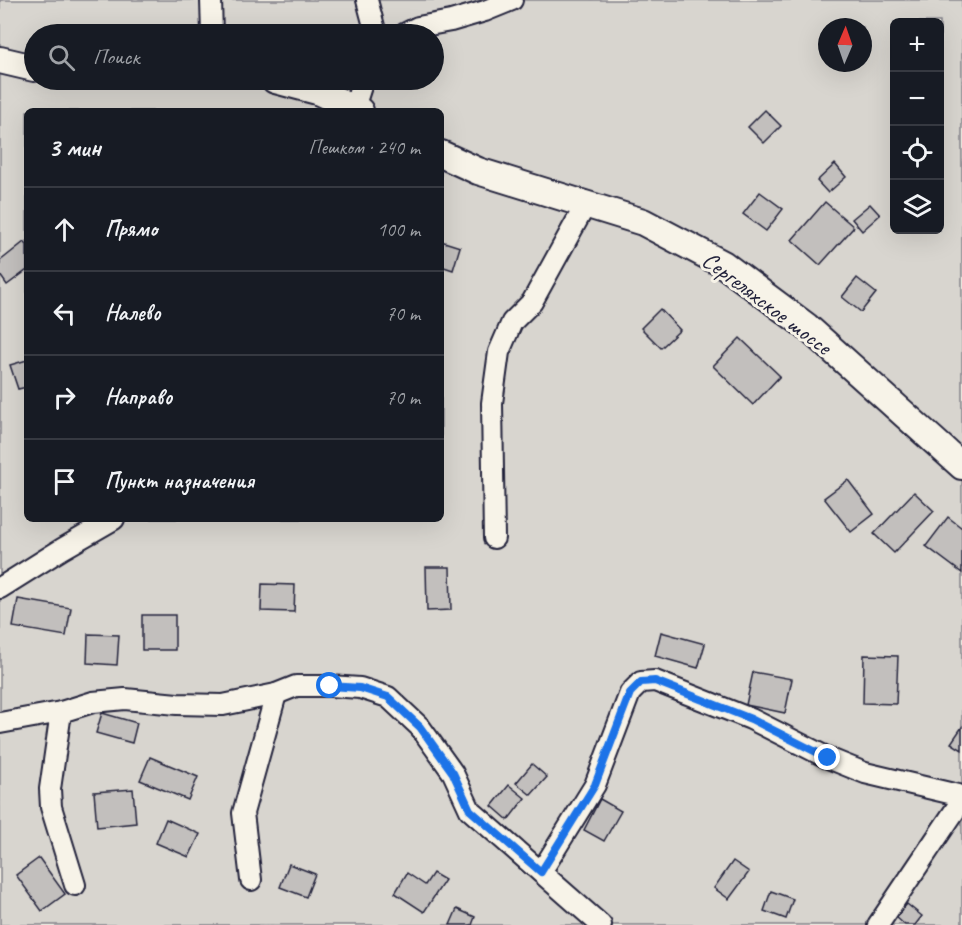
<!DOCTYPE html>
<html lang="ru">
<meta charset="utf-8">
<style>
body{margin:0;font-family:Caveat,sans-serif;background:#20242c;color:#f1f3f6}
.controls{position:absolute;right:18px;top:18px;display:grid;overflow:hidden;border-radius:9px;box-shadow:0 6px 24px #0002}
.controls button{width:54px;height:54px;display:grid;place-items:center;padding:0;border:0;border-bottom:2px solid #363941;background:#171b24;color:#f1f3f6;font:30px sans-serif}
.compass{position:absolute;left:818px;top:18px;width:54px;height:54px;border-radius:50%;background:#171b24;box-shadow:0 6px 24px #0002;rotate:2deg}
.stop{position:absolute;width:18px;height:18px;margin:-14px;border:4px solid #1a73e8;border-radius:50%;background:#fff}
.stop.end{background:#1a73e8;border-color:#fff;box-shadow:0 2px 6px #0008}
.list{margin:0;padding:0;list-style:none}
h2{display:flex;justify-content:space-between;align-items:center;height:78px;margin:0;padding:0 24px;font-size:26px}
h2 small{font-size:20px;font-weight:400;color:#9ea1a6}
.list li{display:grid;grid-template-columns:39px 1fr auto;gap:18px;align-items:center;box-sizing:border-box;height:84px;padding:0 24px;border-top:2px solid #363941}
.list b{display:block;font-size:22px;white-space:nowrap}
.list em{font-size:20px;font-style:normal;color:#9ea1a6}
.icon{flex:none;width:33px;height:33px;fill:none;stroke:currentColor;stroke-width:2;stroke-linecap:round;stroke-linejoin:round}
.map{position:relative;flex:none;width:962px;height:925px;overflow:hidden}
.search{position:absolute;background:#171b24;box-shadow:0 6px 24px #0002;left:24px;top:24px;width:420px;height:66px;display:flex;align-items:center;gap:15px;box-sizing:border-box;padding:0 21px;border-radius:33px;color:#9ea1a6;font-size:22px}
.panel{position:absolute;background:#171b24;box-shadow:0 6px 24px #0002;left:24px;top:108px;width:420px;height:414px;border-radius:9px}
.map>svg:first-child{display:block}
.green{fill:#d8d5cf;stroke:#7d7c85;stroke-width:1.5;fill-rule:evenodd}
.building{fill:#c2bfbd;stroke:#22223b;stroke-width:1.5}
.lines{fill:none;stroke-linecap:round;stroke-linejoin:round}
.minor-casing{stroke:#22223b;stroke-width:24}
.major-casing{stroke:#22223b;stroke-width:30}
.minor{stroke:#f7f3e8;stroke-width:20}
.major{stroke:#f7f3e8;stroke-width:26}
.route{stroke:#1a73e8;stroke-width:8}
.labels{text-anchor:middle;dominant-baseline:central;stroke-width:6;stroke-linejoin:round;paint-order:stroke}
.street-label{font-size:24px;fill:#22223b;stroke:#f7f3e8}
</style>
<div class="map">
<svg width="962" height="925" viewBox="0 0 962 925">
<rect width="100%" height="100%" fill="#f7f3e8"/>
<filter id="ink" filterUnits="userSpaceOnUse"><feTurbulence type="fractalNoise" baseFrequency=".0167" numOctaves="2"/><feDisplacementMap in="SourceGraphic" scale="12" xChannelSelector="R" yChannelSelector="G"/><feConvolveMatrix kernelMatrix="1 2 1 2 8 2 1 2 1" color-interpolation-filters="sRGB"/></filter>
<g filter="url(#ink)">
<!-- green -->
<path class="green" d="M0 0H962V925H0ZM894 22H940V230H894ZM827 27H863V63H827ZM34 34H434V80H34ZM27 111H441V519H27Z"/>
<!-- building -->
<g class="building">
<polygon points="765,110 781,126 764,143 748,127"/>
<polygon points="835,164 846,177 828,193 817,181"/>
<polygon points="760,192 783,209 766,231 743,214"/>
<polygon points="825,202 854,227 820,265 792,240"/>
<polygon points="870,204 880,215 862,231 852,219"/>
<polygon points="441,241 460,247 453,270 441,266"/>
<polygon points="24,242 27,245 27,270 7,285 0,275 0,261"/>
<polygon points="857,278 876,293 861,312 842,297"/>
<polygon points="660,309 680,330 661,348 641,328"/>
<polygon points="740,338 780,376 753,405 713,366"/>
<polygon points="27,360 27,387 18,389 10,365"/>
<polygon points="848,480 874,514 851,532 824,498"/>
<polygon points="914,492 934,511 894,553 874,534"/>
<polygon points="948,517 962,528 962,573 926,546"/>
<polygon points="426,567 450,567 451,610 427,611"/>
<polygon points="262,584 295,585 294,612 261,611"/>
<polygon points="18,599 71,608 66,636 13,627"/>
<rect x="142" y="615" width="33" height="35"/>
<polygon points="661,632 705,644 698,668 655,656"/>
<polygon points="88,634 119,635 117,665 87,663"/>
<polygon points="864,655 898,656 896,704 863,703"/>
<polygon points="753,672 792,679 785,713 746,705"/>
<polygon points="102,713 137,723 132,743 96,733"/>
<polygon points="962,727 962,750 951,743"/>
<polygon points="150,757 198,777 188,800 140,780"/>
<polygon points="532,764 547,777 531,795 516,783"/>
<polygon points="509,785 525,798 508,820 492,806"/>
<polygon points="133,789 136,823 97,827 94,792"/>
<polygon points="600,799 621,811 604,841 584,830"/>
<polygon points="166,819 200,834 189,857 156,843"/>
<polygon points="39,858 65,894 42,911 16,875"/>
<polygon points="733,861 749,872 729,899 714,888"/>
<polygon points="289,864 315,874 306,897 280,887"/>
<polygon points="407,873 425,885 433,873 445,880 424,912 395,893"/>
<polygon points="771,891 793,899 786,919 764,911"/>
<polygon points="907,904 922,916 915,925 905,925 896,917"/>
<polygon points="457,909 475,917 472,925 450,925"/>
</g>
<g class="lines">
<defs>
<g id="minor">
<polyline points="211,0 212,34"/>
<polyline points="367,0 376,34"/>
<polyline points="404,34 418,27 451,21 485,11 512,0"/>
<polyline points="354,108 363,80"/>
<polyline points="494,538 492,403 499,352 512,322 532,302 586,204"/>
<polyline points="0,588 62,549 114,519"/>
<polyline points="61,712 50,789 51,807 75,885"/>
<polyline points="0,723 61,712 93,702 125,699 177,704 223,705 276,694 296,686 330,686 360,688 388,697 420,727 453,773 470,810 601,925"/>
<polyline points="541,872 595,785 630,693 641,682 655,681 751,719 828,758 865,773 962,796"/>
<polyline points="251,880 243,813 276,694"/>
<polyline points="878,925 962,800"/>
</g>
<g id="major">
<polyline points="0,60 34,68"/>
<polyline points="275,80 317,91 360,111"/>
<polyline points="441,154 478,171 643,222 723,264 806,326 962,466"/>
</g>
</defs>
<!-- minor casing -->
<use href="#minor" class="minor-casing"/>
<!-- major casing -->
<use href="#major" class="major-casing"/>
<!-- minor -->
<use href="#minor" class="minor"/>
<!-- major -->
<use href="#major" class="major"/>
</g>
</g>
<g class="lines" filter="url(#ink)">
<!-- route -->
<polyline class="route" points="330,686 360,688 388,697 420,727 453,773 470,810 541,872 595,785 630,693 641,682 655,681 751,719 828,758"/>
</g>
<g class="labels">
<!-- street labels -->
<g class="street-label">
<text transform="translate(767 303) rotate(37)">Сергеляхское шоссе</text>
</g>
</g>
</svg>
<div class="controls">
<button>+</button>
<button>−</button>
<button><svg class="icon" aria-label="locate" viewBox="0 0 24 24"><circle cx="12" cy="12" r="6"/><path d="M12 2v4M12 18v4M2 12h4M18 12h4"/></svg></button>
<button><svg class="icon" aria-label="layers" viewBox="0 0 24 24"><path d="M12 4l9 5-9 5-9-5zM3 14l9 5 9-5"/></svg></button>
</div>
<svg class="compass" viewBox="-18 -18 36 36"><path d="M0-13l5 13h-10z" fill="#e53935"/><path d="M0 13l5-13h-10z" fill="#9ea1a6"/></svg>
<div class="stop" style="left:330px;top:686px"></div>
<div class="stop end" style="left:828px;top:758px"></div>
<div class="search"><svg class="icon" aria-label="search" viewBox="0 0 24 24"><circle cx="10" cy="10" r="6"/><path d="M15 15l6 6"/></svg>Поиск</div>
<section class="panel">
<h2>3 мин<small>Пешком · 240 m</small></h2>
<ul class="list">
<li><svg class="icon" aria-label="ahead" viewBox="0 0 24 24"><path d="M12 20V5M6 11l6-6 6 6"/></svg><div><b>Прямо</b></div><em>100 m</em></li>
<li><svg class="icon" aria-label="left" viewBox="0 0 24 24"><path d="M17 20v-9H6M10 6l-5 5 5 5"/></svg><div><b>Налево</b></div><em>70 m</em></li>
<li><svg class="icon" aria-label="right" viewBox="0 0 24 24"><path d="M7 20v-9h11M14 6l5 5-5 5"/></svg><div><b>Направо</b></div><em>70 m</em></li>
<li><svg class="icon" aria-label="arrive" viewBox="0 0 24 24"><path d="M6 21V4h12l-3 4 3 4H6"/></svg><div><b>Пункт назначения</b></div></li>
</ul>
</section>
</div>
